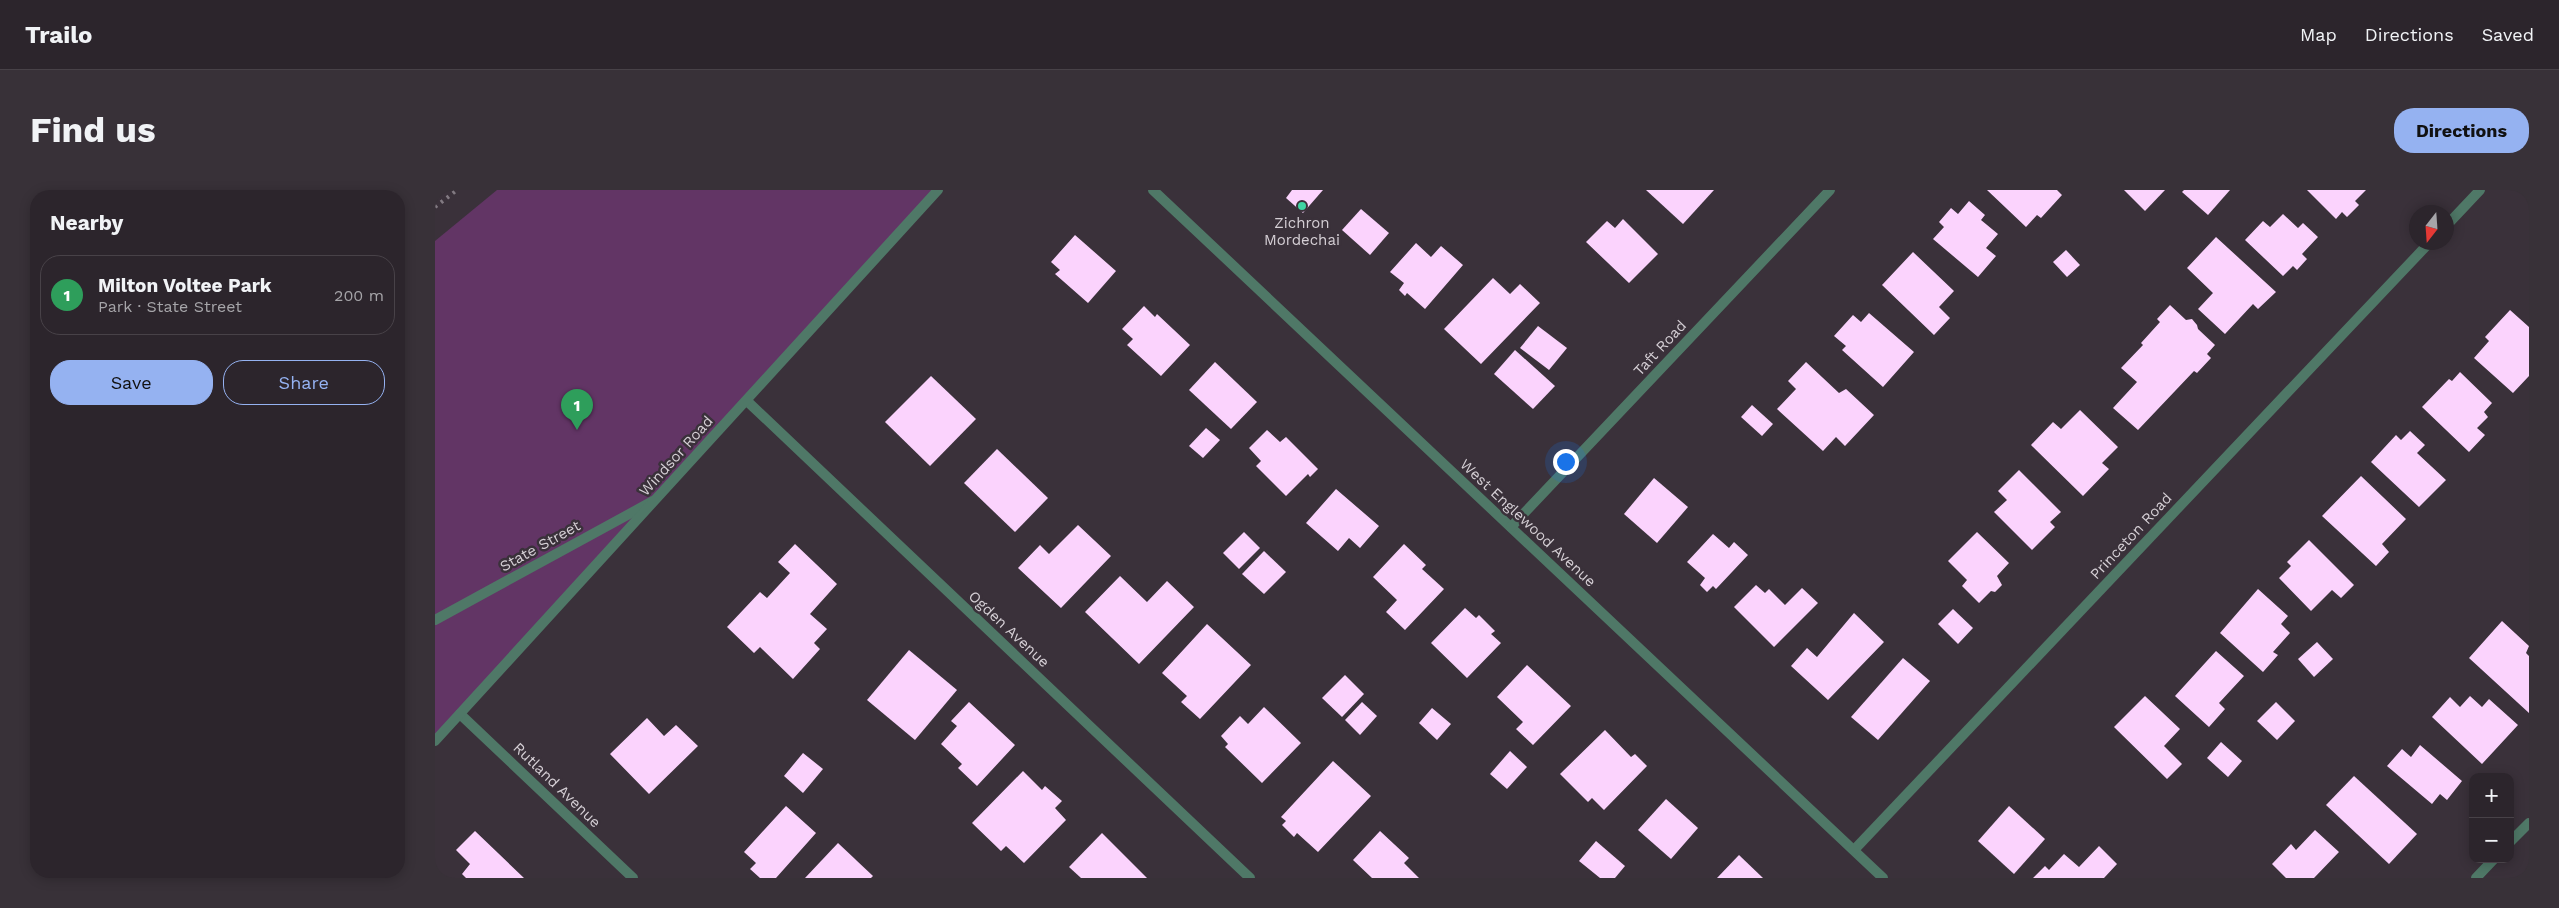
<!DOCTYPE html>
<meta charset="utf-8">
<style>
body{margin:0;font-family:"Work Sans",sans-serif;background:#383138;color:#f1f3f6}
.controls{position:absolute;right:15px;bottom:15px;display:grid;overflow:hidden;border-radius:10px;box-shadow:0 2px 12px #0003}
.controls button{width:45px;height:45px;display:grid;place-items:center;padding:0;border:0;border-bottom:1px solid #484248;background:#2c252c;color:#f1f3f6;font:25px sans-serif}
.compass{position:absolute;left:1974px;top:15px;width:45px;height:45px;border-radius:50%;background:#2c252c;box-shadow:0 2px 12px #0003;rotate:197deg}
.you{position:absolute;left:1130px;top:271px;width:18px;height:18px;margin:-12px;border:4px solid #fff;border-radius:50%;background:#1a73e8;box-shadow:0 0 0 8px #1a73e833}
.badge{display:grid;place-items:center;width:32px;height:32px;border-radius:50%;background:#95b2f1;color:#fff;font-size:16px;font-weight:700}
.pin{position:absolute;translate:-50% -41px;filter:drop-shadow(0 1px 2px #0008)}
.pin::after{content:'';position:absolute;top:26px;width:18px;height:15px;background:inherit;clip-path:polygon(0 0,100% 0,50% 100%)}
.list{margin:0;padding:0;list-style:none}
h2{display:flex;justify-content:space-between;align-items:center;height:65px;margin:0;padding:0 20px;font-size:21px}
h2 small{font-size:16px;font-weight:400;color:#a6a5a9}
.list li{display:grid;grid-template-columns:32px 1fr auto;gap:15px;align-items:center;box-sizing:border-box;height:80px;margin:0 10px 10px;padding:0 10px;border:1px solid #484248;border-radius:20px}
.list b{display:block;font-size:19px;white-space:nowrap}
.list p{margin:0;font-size:16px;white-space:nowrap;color:#a6a5a9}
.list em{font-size:16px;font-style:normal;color:#a6a5a9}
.actions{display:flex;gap:10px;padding:15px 20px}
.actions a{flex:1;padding:11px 0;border:1px solid #95b2f1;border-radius:20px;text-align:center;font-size:18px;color:#95b2f1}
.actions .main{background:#95b2f1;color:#111}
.map{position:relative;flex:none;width:2094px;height:688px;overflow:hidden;border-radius:20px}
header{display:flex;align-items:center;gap:30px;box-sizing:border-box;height:70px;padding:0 25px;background:#2c252c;border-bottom:1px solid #484248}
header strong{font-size:24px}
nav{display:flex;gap:28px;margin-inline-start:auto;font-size:18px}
.intro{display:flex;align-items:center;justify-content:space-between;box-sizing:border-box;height:120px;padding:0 30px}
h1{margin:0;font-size:35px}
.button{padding:12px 22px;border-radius:20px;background:#95b2f1;color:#111;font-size:18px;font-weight:700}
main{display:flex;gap:30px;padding:0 30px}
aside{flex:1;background:#2c252c;border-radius:20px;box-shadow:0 2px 12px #0003}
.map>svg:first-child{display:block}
.green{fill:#623565}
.building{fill:#fbd3fd}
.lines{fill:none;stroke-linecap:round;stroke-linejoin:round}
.minor{stroke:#4f7867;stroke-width:10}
.tertiary{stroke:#4f7867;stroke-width:10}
.rail{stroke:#827a82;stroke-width:4;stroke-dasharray:2.5 5;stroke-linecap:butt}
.poi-dot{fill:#3ed4a3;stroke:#3a313a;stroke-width:2}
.labels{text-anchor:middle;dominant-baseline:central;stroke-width:5;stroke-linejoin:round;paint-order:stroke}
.poi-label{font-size:15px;fill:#d5cfd5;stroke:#3a313a}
.street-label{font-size:15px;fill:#d5cfd5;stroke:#3a313a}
</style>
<header>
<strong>Trailo</strong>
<nav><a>Map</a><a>Directions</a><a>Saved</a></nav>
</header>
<div class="intro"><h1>Find us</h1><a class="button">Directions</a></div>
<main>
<aside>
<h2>Nearby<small></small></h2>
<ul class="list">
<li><span class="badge" style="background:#2e9e5b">1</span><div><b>Milton Voltee Park</b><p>Park · State Street</p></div><em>200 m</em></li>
</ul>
<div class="actions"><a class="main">Save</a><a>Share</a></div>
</aside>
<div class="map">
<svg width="2094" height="688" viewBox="0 0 2094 688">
<rect width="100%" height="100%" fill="#3a313a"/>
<!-- green -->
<polygon class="green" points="62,0 503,0 0,551 0,51"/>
<!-- building -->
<g class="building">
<polygon points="857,0 888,0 868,23 851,8"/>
<polygon points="1211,0 1279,0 1248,34"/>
<polygon points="1552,0 1622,0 1627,5 1606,28 1602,25 1591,37"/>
<polygon points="1689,0 1730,0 1710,21"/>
<polygon points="1749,0 1795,0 1773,25 1747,2"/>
<polygon points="1872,0 1931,0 1920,11 1924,15 1912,27 1907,22 1901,29"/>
<polygon points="1534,11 1550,25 1546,30 1563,44 1551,58 1561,66 1543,87 1498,49 1509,37 1504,32 1516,18 1523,24"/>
<polygon points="926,19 954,43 935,65 907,40"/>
<polygon points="1848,24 1863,38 1868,33 1883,47 1867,64 1872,69 1862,80 1858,76 1848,86 1810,50 1828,31 1835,37"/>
<polygon points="1188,29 1223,64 1194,93 1151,52 1172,31 1180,38"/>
<polygon points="640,45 681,81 653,113 620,84 625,80 616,72"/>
<polygon points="1781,47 1841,102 1823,119 1818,114 1790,144 1763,119 1778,103 1752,78"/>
<polygon points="981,53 996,67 1006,56 1028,75 990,119 972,103 970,106 964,100 969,93 955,82"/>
<polygon points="1631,60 1645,75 1632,87 1618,72"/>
<polygon points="1478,62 1519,101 1504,117 1515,128 1499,145 1447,95"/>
<polygon points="1058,88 1075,104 1085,94 1105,113 1046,174 1009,139"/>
<polygon points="1735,115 1751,130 1757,129 1762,135 1763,139 1780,155 1772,164 1776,168 1762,183 1759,181 1703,240 1678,218 1702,192 1686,178 1708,155 1706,153 1725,132 1722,129"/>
<polygon points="709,116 720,127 722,124 755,155 726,186 692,155 698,149 687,139"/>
<polygon points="2075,120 2094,137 2094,186 2078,203 2039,168 2054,151 2050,147"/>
<polygon points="1434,123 1479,162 1448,197 1407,160 1411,156 1399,146 1418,125 1426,132"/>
<polygon points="1103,136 1132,158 1114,180 1085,158"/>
<polygon points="1080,160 1120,196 1098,219 1059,184"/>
<polygon points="780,172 822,212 796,239 754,200"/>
<polygon points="1371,172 1404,203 1411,199 1439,225 1410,256 1401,247 1388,261 1342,219 1361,199 1353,191"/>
<polygon points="2025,182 2057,213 2049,222 2053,227 2042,238 2050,245 2034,262 1987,217 2014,189 2017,191"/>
<polygon points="496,186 541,229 495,276 450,232"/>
<polygon points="1317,215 1338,234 1327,246 1306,227"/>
<polygon points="1645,220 1683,257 1667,273 1674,279 1648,306 1596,255 1618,232 1626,239"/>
<polygon points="771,238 785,250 768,268 754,256"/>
<polygon points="832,240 845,252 851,247 883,279 875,287 873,284 851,306 821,276 826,271 814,258"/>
<polygon points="1975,241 1990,255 1982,263 2011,290 1984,317 1936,272 1961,245 1966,250"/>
<polygon points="562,259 613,308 580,342 529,293"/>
<polygon points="1584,280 1626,322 1615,332 1620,337 1597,360 1559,322 1572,310 1563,301"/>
<polygon points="1926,286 1971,329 1947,354 1954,362 1941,376 1887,326"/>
<polygon points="1219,288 1253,317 1222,353 1189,324"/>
<polygon points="901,299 944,336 925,358 914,348 903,361 871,333"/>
<polygon points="643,335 676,366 626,418 583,378 605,355 614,364"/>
<polygon points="809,342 825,358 804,379 788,363"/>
<polygon points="1542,342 1574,373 1562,386 1567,395 1560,402 1556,401 1544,413 1527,396 1532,390 1513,371"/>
<polygon points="1278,344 1294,358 1299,352 1313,365 1281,399 1278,396 1272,402 1265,395 1270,388 1252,372"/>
<polygon points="1874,350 1919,395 1906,408 1897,400 1876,421 1844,388 1856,376 1852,372"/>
<polygon points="360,354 402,394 375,424 392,439 379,453 385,459 358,489 325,457 319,463 292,437 325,402 332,408 355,383 343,372"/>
<polygon points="969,354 991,375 987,379 1009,399 970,440 951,422 962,410 938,387"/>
<polygon points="829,361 851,382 829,404 807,384"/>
<polygon points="685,386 712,412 732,391 759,417 704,474 650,422"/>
<polygon points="1321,395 1330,403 1334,399 1350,415 1367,398 1383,413 1339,457 1299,417"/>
<polygon points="1823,399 1853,426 1846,434 1855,443 1838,462 1843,465 1828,482 1785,443"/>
<polygon points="1030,418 1041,428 1044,425 1060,441 1056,444 1066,453 1032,488 996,453"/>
<polygon points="1518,419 1538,438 1523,454 1503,434"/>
<polygon points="1419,423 1449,452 1393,510 1356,476 1372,458 1382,467"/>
<polygon points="2067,431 2094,456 2091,463 2094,466 2094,523 2034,468"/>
<polygon points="772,434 816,475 765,529 746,512 752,506 727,483"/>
<polygon points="1882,452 1898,469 1879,487 1863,469"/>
<polygon points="474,460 522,500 480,550 432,510"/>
<polygon points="1781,461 1809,486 1784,513 1790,519 1774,537 1740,506"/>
<polygon points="1468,468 1495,491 1443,550 1416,527"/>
<polygon points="1092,475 1136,516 1098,555 1081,539 1088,532 1062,507"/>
<polygon points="910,485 929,504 907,527 887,508"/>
<polygon points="1710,506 1745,539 1729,556 1747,574 1732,589 1679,537"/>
<polygon points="2035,506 2047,517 2054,509 2083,535 2047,574 1997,527 2015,507 2025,517"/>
<polygon points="534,512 580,555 542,596 523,578 527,574 506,554 522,536 516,531"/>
<polygon points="927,512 942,526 925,545 910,530"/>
<polygon points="1841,512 1860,531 1842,550 1822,531"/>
<polygon points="829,517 866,553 827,593 790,557 793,554 786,546 805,526 813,534"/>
<polygon points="997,518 1016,534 1002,550 984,533"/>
<polygon points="212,528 229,546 241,535 263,556 214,604 175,564"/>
<polygon points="1170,540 1196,567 1200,564 1212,576 1169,620 1157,608 1153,612 1125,584"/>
<polygon points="1786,552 1807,571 1793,587 1772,568"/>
<polygon points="1985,555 2027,591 2012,610 2005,604 1997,614 1952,576 1967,559 1976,567"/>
<polygon points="1075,561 1092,577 1072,599 1055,584"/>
<polygon points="368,563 388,579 368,603 349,586"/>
<polygon points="898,571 936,606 883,662 862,643 859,647 847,635 851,631 846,627"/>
<polygon points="588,581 607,600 610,596 627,611 620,618 631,630 589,673 571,656 566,661 537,633"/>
<polygon points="1919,586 1982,644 1954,674 1891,615"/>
<polygon points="1231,609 1263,638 1236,669 1203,640"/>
<polygon points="351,616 381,643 341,688 325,688 315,679 321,673 309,662"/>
<polygon points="1574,616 1610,649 1579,684 1543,651"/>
<polygon points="1880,640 1904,662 1879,688 1851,688 1837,674 1856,654 1861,660"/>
<polygon points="40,641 89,688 31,688 27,684 35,674 21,660"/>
<polygon points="945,641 974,668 969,673 984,688 937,688 918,670"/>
<polygon points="667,643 712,688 646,688 634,677"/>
<polygon points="1161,651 1190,676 1180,688 1165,688 1144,671"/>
<polygon points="403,653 438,686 436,688 370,688"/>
<polygon points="1664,656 1682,674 1669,688 1598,688 1610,676 1614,680 1629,664 1644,677"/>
<polygon points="1304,665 1328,688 1282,688"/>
</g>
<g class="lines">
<!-- minor -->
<g class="minor">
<polyline points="718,0 1448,688"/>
<polyline points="2012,35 2045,0"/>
<polyline points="312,211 815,688"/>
<polyline points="1076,337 1395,0"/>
<polyline points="0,430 218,311"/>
<polyline points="25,524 198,688"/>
<polyline points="2075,652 2094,633"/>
<polyline points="1419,660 1995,52"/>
<polyline points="2041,688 2059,669"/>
</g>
<!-- tertiary -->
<polyline class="tertiary" points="0,551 503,0"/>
<!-- rail -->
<polyline class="rail" points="0,17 22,0"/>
</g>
<!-- markers -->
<circle class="poi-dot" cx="867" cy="16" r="5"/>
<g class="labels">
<!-- poi labels -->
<g class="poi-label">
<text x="867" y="33">Zichron<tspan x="867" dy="17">Mordechai</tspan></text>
</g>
<!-- street labels -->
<g class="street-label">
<text transform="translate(1225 158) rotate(-47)">Taft Road</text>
<text transform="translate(241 266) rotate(-48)">Windsor Road</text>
<text transform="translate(1093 333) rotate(43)">West Englewood Avenue</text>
<text transform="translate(1696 346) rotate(-47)">Princeton Road</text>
<text transform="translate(105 356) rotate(-29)">State Street</text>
<text transform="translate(574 439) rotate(43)">Ogden Avenue</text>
<text transform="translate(122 595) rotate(44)">Rutland Avenue</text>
</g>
</g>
</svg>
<div class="controls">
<button>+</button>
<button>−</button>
</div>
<svg class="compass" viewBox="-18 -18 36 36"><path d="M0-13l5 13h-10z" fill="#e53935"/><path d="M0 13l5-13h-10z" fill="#a6a5a9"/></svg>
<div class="you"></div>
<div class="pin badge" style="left:142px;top:240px;background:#2e9e5b">1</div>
</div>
</main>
